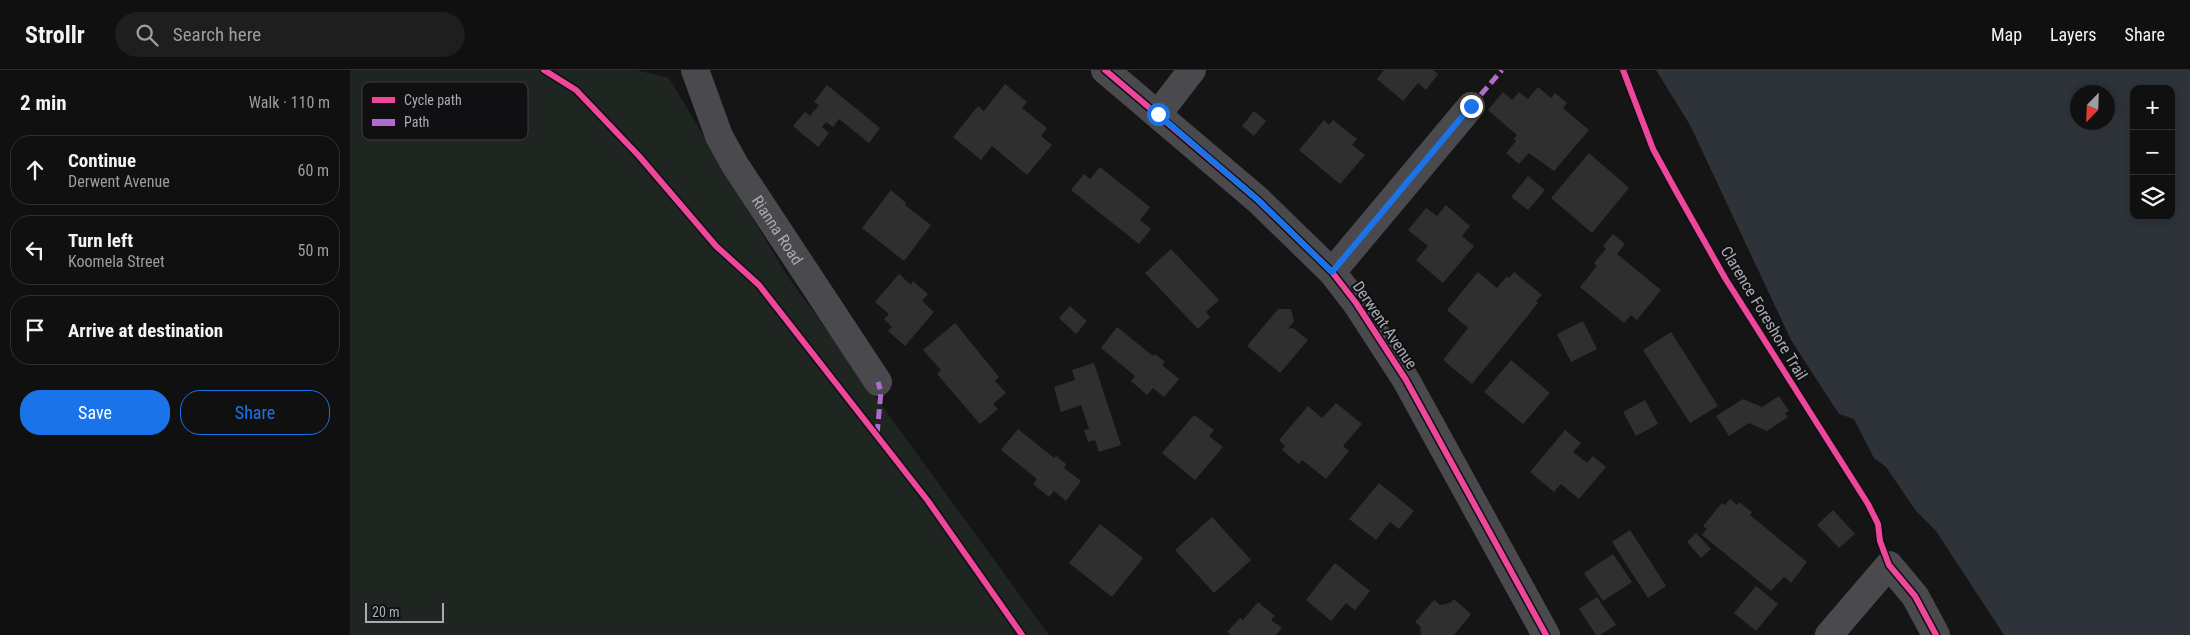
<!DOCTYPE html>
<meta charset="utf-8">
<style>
body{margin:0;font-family:"Roboto Condensed",sans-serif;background:#1e1e1e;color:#f1f3f6}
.controls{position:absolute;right:15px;top:15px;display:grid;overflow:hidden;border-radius:10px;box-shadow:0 2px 8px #0003}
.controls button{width:45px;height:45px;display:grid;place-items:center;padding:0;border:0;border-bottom:1px solid #303030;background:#101010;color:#f1f3f6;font:25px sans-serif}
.compass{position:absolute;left:1720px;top:15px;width:45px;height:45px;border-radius:50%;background:#101010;box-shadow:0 2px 8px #0003;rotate:203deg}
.scale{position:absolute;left:15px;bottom:12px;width:79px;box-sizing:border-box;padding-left:5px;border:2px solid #a8abb4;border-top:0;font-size:14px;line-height:18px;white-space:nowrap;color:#a8abb4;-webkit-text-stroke:4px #100f11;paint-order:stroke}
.stop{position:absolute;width:15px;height:15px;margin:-11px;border:4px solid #1a73e8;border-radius:50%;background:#fff}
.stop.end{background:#1a73e8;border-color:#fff;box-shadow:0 1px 5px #0008}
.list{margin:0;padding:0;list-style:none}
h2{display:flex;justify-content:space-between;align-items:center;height:65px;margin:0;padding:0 20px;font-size:21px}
h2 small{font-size:16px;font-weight:400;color:#9c9d9f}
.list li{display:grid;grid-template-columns:32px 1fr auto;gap:15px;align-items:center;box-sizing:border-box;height:70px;margin:0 10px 10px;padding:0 10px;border:1px solid #303030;border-radius:20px}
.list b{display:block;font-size:19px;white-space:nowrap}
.list p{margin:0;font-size:16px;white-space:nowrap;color:#9c9d9f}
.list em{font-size:16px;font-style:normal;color:#9c9d9f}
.actions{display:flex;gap:10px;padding:15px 20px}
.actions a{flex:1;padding:11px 0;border:1px solid #1a73e8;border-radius:20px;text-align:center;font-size:18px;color:#1a73e8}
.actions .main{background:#1a73e8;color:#fff}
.icon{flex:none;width:28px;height:28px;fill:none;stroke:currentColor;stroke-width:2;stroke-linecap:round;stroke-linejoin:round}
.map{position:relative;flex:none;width:1840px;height:565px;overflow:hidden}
header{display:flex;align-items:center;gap:30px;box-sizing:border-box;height:70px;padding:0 25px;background:#101010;border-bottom:1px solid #303030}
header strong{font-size:24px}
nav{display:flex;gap:28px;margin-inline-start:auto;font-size:18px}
.search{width:350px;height:45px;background:#1e1e1e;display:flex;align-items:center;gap:12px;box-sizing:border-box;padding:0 18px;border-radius:28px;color:#9c9d9f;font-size:19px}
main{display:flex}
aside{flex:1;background:#101010}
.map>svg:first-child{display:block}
.green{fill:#1f2520}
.water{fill:#2d3339;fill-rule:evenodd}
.building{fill:#2f2f30}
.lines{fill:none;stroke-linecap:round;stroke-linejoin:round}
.street{stroke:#4a4a4e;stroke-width:28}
.quiet{stroke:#b06ccc;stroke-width:5;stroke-dasharray:10 5;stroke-linecap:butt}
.cycleway-casing{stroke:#100f11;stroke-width:9}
.cycleway{stroke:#ed469a;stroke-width:6}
.route{stroke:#1a73e8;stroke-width:6}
.labels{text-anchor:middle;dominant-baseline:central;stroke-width:4;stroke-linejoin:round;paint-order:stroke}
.street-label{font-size:16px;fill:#a8abb4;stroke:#100f11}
.key{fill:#100f11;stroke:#3e3e42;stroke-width:1}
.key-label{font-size:14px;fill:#a8abb4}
</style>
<header>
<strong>Strollr</strong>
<div class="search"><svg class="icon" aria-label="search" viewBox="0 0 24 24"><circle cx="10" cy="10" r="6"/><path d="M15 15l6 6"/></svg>Search here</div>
<nav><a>Map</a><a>Layers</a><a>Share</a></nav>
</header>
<main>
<aside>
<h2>2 min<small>Walk · 110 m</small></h2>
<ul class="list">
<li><svg class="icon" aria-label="ahead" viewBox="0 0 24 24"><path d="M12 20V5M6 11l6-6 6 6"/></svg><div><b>Continue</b><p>Derwent Avenue</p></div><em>60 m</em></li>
<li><svg class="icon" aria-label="left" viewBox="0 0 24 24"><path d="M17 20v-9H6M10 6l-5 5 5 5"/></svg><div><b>Turn left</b><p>Koomela Street</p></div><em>50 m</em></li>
<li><svg class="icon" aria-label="arrive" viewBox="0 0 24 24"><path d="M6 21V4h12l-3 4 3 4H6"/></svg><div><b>Arrive at destination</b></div></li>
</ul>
<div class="actions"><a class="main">Save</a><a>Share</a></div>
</aside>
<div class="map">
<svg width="1840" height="565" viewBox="0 0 1840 565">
<rect width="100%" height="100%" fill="#151515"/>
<!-- green -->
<polygon class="green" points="0,0 286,0 319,8 436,204 699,565 0,565"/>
<!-- water -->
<path class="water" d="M1306 0H1840V565H1654L1586 461 1566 441 1536 397 1524 388 1504 349 1489 344 1441 270 1340 55ZM1784 19H1821V146H1784ZM1728 22H1758V52H1728Z"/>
<!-- building -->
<g class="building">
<polygon points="1034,0 1083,0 1088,4 1076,20 1068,13 1053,31 1027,9"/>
<polygon points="655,14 677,32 672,38 697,58 691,66 702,75 677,105 642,76 631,90 603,67 628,36 634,41"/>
<polygon points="477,15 530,58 519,73 489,49 483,57 476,52 472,57 479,63 468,77 443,56 455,42 460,46 469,35 464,32"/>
<polygon points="1188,17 1201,28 1205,23 1217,33 1213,38 1239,60 1204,101 1179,83 1169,94 1156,83 1166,71 1164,69 1167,65 1138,40 1153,22 1162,30 1169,22 1178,29"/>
<polygon points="904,41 916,51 904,66 892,56"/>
<polygon points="974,50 979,55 983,50 1007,69 1002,75 1015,85 990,114 949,80"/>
<polygon points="1239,83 1279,118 1242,163 1201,128"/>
<polygon points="750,97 800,137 790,150 801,159 789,174 721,120 734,104 740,109"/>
<polygon points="1178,106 1195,120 1178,140 1161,127"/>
<polygon points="541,120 556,133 555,135 581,155 554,191 512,158"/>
<polygon points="1096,135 1120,156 1112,166 1124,176 1093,213 1066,190 1078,176 1058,160 1076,138 1087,146"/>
<polygon points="1263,164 1275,174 1267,184 1311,220 1287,250 1281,245 1274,253 1230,217 1247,196 1244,193 1256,179 1253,176"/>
<polygon points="821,179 869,230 856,242 860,247 848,259 795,203"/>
<polygon points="1128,202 1147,218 1157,206 1159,208 1164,202 1192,225 1186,231 1188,233 1122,314 1093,290 1118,258 1097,240"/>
<polygon points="549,204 561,215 563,211 578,224 572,231 584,242 555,276 538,261 542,257 534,249 539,244 525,232"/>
<polygon points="720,236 737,251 726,264 709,248"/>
<polygon points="928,239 941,239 944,251 938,259 943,258 958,270 930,303 897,276"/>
<polygon points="1233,251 1247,279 1221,292 1207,264"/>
<polygon points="605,253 649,307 645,311 656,323 643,334 648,339 630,354 587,304 591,300 573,280"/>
<polygon points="767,257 803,286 805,284 815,292 812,295 829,309 814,327 803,318 797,325 781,311 785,306 751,278"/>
<polygon points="1321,262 1368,336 1340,353 1293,280"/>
<polygon points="1161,290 1200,323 1173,354 1134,322"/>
<polygon points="744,293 771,375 749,382 745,370 738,372 734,360 739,359 731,335 711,342 704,317 725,310 722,300"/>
<polygon points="1429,326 1439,341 1435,343 1438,347 1417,361 1399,353 1379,366 1366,346 1393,329 1412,337"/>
<polygon points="1295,330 1308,354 1286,366 1273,342"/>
<polygon points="986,333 1012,354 993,376 999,381 976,409 952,390 949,394 932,380 935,376 929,370 958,336 972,348"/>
<polygon points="844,345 864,360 859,366 873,377 845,410 812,383"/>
<polygon points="668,359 704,388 706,386 716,394 714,398 731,411 716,431 704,421 699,427 683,414 687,409 651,380"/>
<polygon points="1215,360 1231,373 1223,382 1237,393 1243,386 1256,397 1229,429 1211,414 1204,422 1180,402"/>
<polygon points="1029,413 1064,441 1049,459 1040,452 1026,470 999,449"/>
<polygon points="1380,429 1387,435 1389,432 1402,442 1400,445 1457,492 1441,513 1434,507 1421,521 1352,465 1357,459 1353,456 1372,433 1375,435"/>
<polygon points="1483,440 1505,464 1489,478 1467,455"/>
<polygon points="862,447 901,490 864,523 825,480"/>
<polygon points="750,454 793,488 762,527 719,493"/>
<polygon points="1280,460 1316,516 1298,528 1262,472"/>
<polygon points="1346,463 1361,479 1351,488 1337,472"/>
<polygon points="1263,484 1282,512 1253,531 1234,503"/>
<polygon points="985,493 1020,521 1005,540 996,533 981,551 956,530"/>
<polygon points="1406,516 1428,534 1406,561 1384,543"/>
<polygon points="1247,527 1266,555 1250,565 1246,565 1229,539"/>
<polygon points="1104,529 1121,544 1104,565 1071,565 1070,556 1065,552 1084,530 1090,535 1100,533"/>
<polygon points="908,532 925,546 921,550 932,558 926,565 881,565 877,562 890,548 893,550"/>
</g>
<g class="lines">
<!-- street -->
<g class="street">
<path id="s1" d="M345 0 369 66 385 95 528 312"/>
<polyline points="755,0 908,130 982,202 1006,233 1056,310 1196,565"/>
<polyline points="808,44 842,0"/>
<polyline points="982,202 1121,36"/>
<polyline points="1479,565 1539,495 1565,526 1586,565"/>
</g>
<!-- quiet -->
<g class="quiet">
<polyline points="1121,36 1152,0"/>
<polyline points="527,364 531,322 528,312"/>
</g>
<defs>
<g id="cycleway">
<polyline points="194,0 226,20 289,86 366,176 409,215 578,431 672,565"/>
<polyline points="755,0 908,130 982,202 1006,233 1056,310 1196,565"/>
<polyline points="1273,0 1303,79 1326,121 1375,208 1518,434 1528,454 1530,471 1539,495 1565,526 1586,565"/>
</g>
</defs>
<!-- cycleway casing -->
<use href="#cycleway" class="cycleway-casing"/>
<!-- cycleway -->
<use href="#cycleway" class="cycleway"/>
</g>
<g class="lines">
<!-- route -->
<polyline class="route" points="808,44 908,130 982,202 1121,36"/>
</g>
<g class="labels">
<!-- street labels -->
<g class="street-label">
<text stroke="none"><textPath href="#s1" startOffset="181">Rianna Road</textPath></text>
<text transform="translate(1414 243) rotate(59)">Clarence Foreshore Trail</text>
<text transform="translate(1035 255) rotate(56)">Derwent Avenue</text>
</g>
</g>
<!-- legend -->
<rect x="12" y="12" width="166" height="58" rx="8" class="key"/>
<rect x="22" y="27" width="23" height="6" fill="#ed469a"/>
<rect x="22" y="49" width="23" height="7" fill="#b06ccc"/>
<g class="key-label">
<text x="54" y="35">Cycle path</text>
<text x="54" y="57">Path</text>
</g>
</svg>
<div class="controls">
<button>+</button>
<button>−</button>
<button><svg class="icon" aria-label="layers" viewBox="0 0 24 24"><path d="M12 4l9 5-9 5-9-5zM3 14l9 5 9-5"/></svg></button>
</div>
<svg class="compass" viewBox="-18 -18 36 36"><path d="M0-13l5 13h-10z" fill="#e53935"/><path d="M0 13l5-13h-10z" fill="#9c9d9f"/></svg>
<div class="scale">20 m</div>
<div class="stop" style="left:808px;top:44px"></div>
<div class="stop end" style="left:1121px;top:36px"></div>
</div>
</main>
